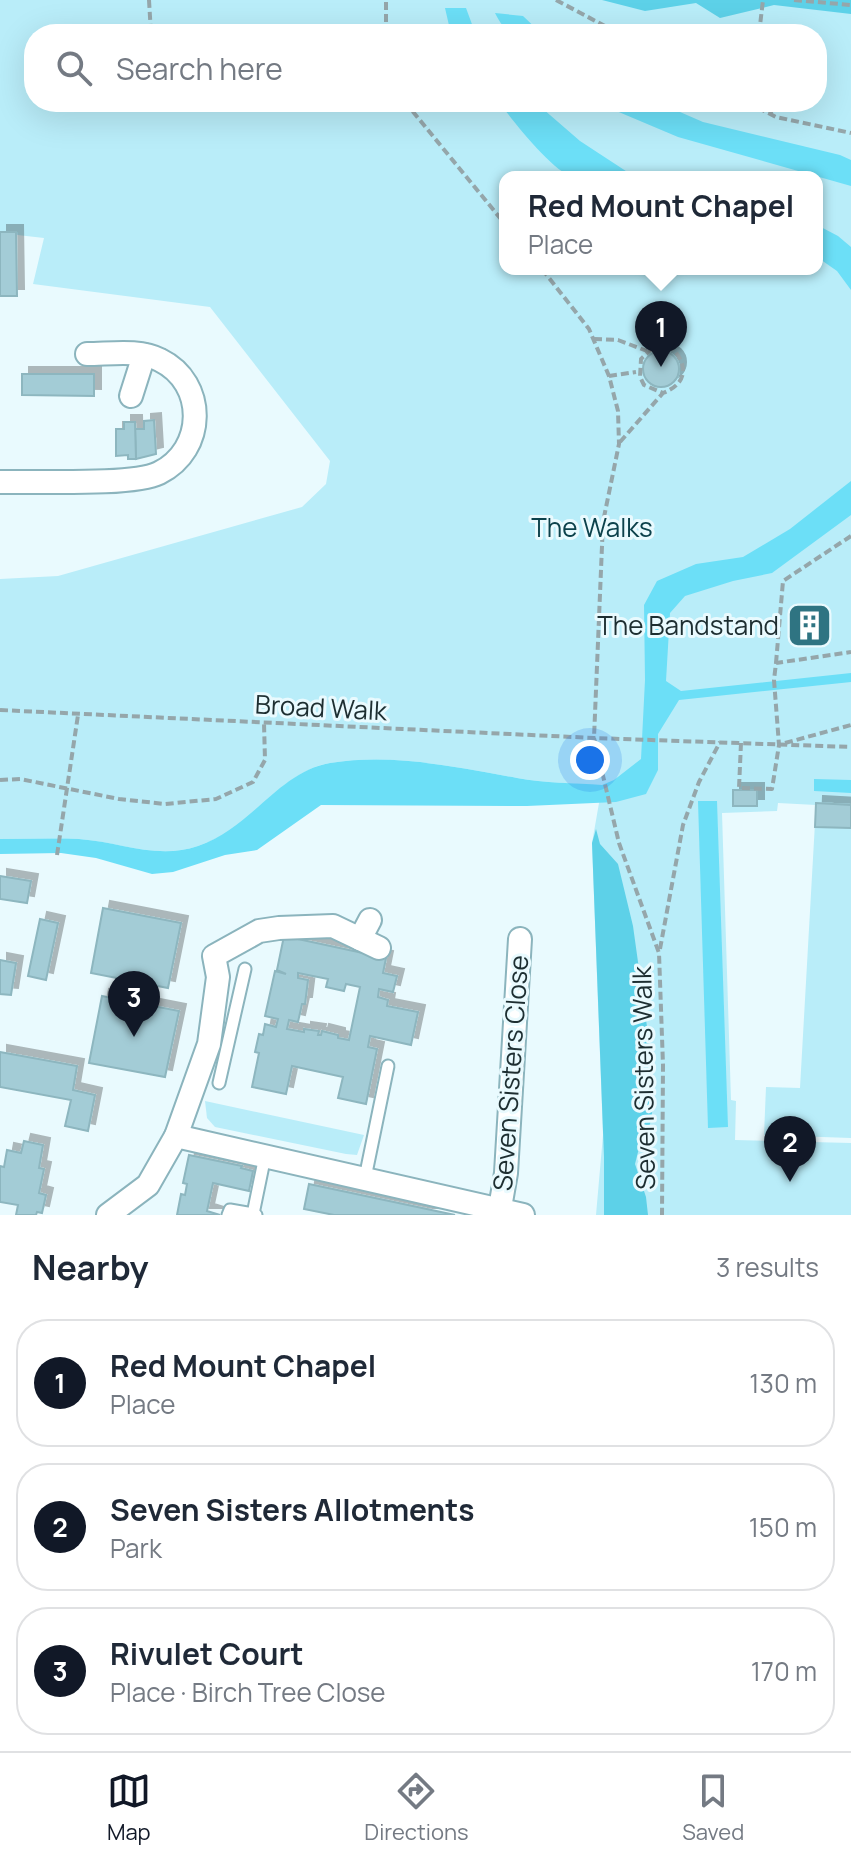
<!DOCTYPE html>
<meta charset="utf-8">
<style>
body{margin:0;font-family:Manrope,sans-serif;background:#f6f6f7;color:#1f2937}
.you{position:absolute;left:590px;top:760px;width:28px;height:28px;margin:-20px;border:6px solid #fff;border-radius:50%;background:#1a73e8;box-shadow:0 0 0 12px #1a73e833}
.badge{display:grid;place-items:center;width:52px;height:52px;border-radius:50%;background:#111827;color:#fff;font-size:26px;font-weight:700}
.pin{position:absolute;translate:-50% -66px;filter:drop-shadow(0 2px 4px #0008)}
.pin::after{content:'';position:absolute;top:42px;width:28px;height:24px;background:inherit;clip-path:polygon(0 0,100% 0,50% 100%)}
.popup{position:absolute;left:499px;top:171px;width:324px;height:104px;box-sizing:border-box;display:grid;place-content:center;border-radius:16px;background:#fff;filter:drop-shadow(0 2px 6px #0005);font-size:26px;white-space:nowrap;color:#747a83}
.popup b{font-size:30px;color:#1f2937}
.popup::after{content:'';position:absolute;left:50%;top:100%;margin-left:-16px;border:16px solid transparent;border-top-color:#fff}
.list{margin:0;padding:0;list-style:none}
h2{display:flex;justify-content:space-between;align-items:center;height:104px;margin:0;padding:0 32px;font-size:34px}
h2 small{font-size:26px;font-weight:400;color:#747a83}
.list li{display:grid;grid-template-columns:52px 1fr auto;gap:24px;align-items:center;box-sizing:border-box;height:128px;margin:0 16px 16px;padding:0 16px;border:2px solid #e0e1e3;border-radius:32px}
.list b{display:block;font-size:30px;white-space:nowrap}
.list p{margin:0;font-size:26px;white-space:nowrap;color:#747a83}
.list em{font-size:26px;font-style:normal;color:#747a83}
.icon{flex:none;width:44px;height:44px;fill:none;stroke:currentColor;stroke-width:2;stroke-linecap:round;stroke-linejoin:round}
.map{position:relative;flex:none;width:851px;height:1215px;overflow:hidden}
.search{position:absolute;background:#fff;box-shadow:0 8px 32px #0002;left:24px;right:24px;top:24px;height:88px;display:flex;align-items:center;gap:20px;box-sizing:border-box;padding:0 28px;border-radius:32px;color:#747a83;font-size:30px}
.sheet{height:536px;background:#fff}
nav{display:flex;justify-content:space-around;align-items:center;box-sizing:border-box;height:112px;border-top:2px solid #e0e1e3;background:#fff;font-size:22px;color:#747a83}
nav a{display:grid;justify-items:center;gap:4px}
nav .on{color:#111827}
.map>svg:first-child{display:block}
.green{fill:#b9edf9;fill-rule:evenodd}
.forest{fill:#5dd1e8}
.water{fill:#6cdff7}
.building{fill:#a3ccd6;stroke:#8db6bf;stroke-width:2;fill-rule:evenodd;filter:url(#shadow)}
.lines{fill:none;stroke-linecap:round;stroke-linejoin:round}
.service-casing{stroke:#8bb4bd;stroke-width:15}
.minor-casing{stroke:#8bb4bd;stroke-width:26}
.path{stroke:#95a6aa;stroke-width:4;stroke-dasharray:8 4;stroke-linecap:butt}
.service{stroke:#fff;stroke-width:11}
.minor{stroke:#fff;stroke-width:22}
.labels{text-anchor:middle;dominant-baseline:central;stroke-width:6;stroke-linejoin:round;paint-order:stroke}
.park-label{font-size:26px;fill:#0c424c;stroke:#e9fafe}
.poi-label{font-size:26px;fill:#1d2e31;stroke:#e9fafe;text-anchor:end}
.street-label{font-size:26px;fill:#1d2e31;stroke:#e9fafe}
</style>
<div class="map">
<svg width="851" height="1215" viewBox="0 0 851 1215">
<defs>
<filter id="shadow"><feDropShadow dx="7" dy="-7" stdDeviation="0" flood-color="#0004"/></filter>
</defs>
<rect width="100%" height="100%" fill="#e9fafe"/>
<!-- green -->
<g class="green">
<path d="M0 0H851V1138L764 1135 766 1087 800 1088 816 805 778 803 777 811 722 813 731 1100 736 1101 735 1140 851 1143V1215H596L603 1135 592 843 602 786C574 783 545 783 517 778 456 767 393 753 330 763 294 769 273 798 246 820 232 831 215 840 198 846 157 860 120 842 79 839 53 838 26 839 0 839V579L58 576 302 507 326 484 330 461 210 307 33 284 44 238 0 233ZM34 34H817V102H34ZM505 177H817V269H505Z"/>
<polygon points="205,1101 364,1135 357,1155 346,1154 215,1127 207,1118"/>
</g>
<!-- forest -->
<g class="forest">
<polygon points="602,0 851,0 851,14 774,5 720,18 696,3 645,11"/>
<polygon points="596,829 600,844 618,864 633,926 649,1041 654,1102 650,1124 639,1148 635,1164 646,1197 648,1215 604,1215 604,1157 592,843"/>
</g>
<!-- water -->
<g class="water">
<polygon points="445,8 466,8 473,27 479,34 451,34"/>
<path d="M495 13 523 16 542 34C516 34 508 39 495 13Z"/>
<path d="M499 102H535L580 141 635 177C617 177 589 181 573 177 554 173 511 119 499 102Z"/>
<polygon points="595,102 657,102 703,122 840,155 851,160 851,186 678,137"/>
<polygon points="817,225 838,236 851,247 851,290 837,271 817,257"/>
<path d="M851 481V515L772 573 733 581 685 596 670 613 666 681 681 691 851 673V682L679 700 658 734V770L646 794 616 802 527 806 321 805 257 850 225 855 173 872 152 874 96 858 61 853 0 854V839C26 839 53 838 79 839 121 842 157 860 198 846 252 828 278 772 330 763 393 753 456 767 517 778 545 783 574 783 602 785L614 780 641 759 645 680 644 605 657 581 696 564 743 557 790 529Z"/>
<polygon points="814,779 851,780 851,793 814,791"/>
<polygon points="698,801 717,801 728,1127 708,1128"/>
</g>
<!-- building -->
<g class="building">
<polygon points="0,232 16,232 17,296 0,296"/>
<circle cx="661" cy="369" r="18"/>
<polygon points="22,374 94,374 94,396 22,395"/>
<polygon points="154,420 156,454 136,459 135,429 144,429 144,421"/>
<polygon points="124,422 135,422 136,459 128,459 128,455 116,456 116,429 124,429"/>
<circle cx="810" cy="625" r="11"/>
<rect x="733" y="790" width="24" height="16"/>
<polygon points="816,803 851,805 851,828 815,827"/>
<polygon points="0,876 31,881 27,903 0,899"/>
<polygon points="103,908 181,923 168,988 91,973"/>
<polygon points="40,919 58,923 46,980 28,976"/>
<path d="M284 936 386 958 383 973 397 976 393 992 379 989 378 997 388 1000 387 1006 418 1012 411 1045 370 1036 368 1047 377 1049 366 1104 338 1098 343 1077 292 1066 286 1094 252 1087 259 1053 255 1052 259 1034 263 1035 265 1024 276 1027 278 1019 265 1016 275 971 286 974 277 970ZM298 973 328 979 326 987 344 991 346 984 360 987 349 1040 338 1038V1035L322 1031 321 1035H318L319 1031 304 1029V1032L287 1029 289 1020 298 1022 302 1004H305L308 980 298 978Z"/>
<polygon points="0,960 16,963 11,995 0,994"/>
<polygon points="102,996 179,1011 165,1077 89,1063"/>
<polygon points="0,1052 77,1066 73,1090 95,1095 88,1131 65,1126 71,1100 0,1087"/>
<polygon points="24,1141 43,1145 39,1168 44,1169 39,1193 46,1195 42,1213 37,1212 36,1215 16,1215 18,1205 0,1202 0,1166 4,1167 7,1150 21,1153"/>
<polygon points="189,1155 242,1166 241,1168 253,1171 249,1191 213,1183 207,1211 220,1215 177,1215 181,1194 185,1195 187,1184 183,1183"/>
<polygon points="309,1184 455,1215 334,1215 304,1209"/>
</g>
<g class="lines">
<defs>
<g id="service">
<polyline points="219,1083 245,969"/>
<polyline points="365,1178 388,1066"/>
<polyline points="228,1215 230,1210 253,1214"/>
<polyline points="256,1215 253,1214 265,1156"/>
</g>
<g id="minor">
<polyline points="131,396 144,355"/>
<path d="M0 482C34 481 133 486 159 473 206 450 207 383 160 360 140 349 110 354 87 354"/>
<polyline points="360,939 370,920"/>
<polyline points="176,1136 523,1215"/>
<polyline points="500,1208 506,1173 520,939"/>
<polyline points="108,1215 148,1185 176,1136 209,1044 218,977 214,956 259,931 279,928 333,926 379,948"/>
</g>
</defs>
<!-- service casing -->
<use href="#service" class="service-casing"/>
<!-- minor casing -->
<use href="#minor" class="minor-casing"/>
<!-- path -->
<g class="path">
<polyline points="149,0 151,34"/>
<polyline points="556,0 620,34"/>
<polyline points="794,0 851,5"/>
<polyline points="386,34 386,0"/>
<polyline points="759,34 763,0"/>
<polyline points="405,102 505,224"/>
<polyline points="747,102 776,117 851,133"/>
<polyline points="770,114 776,102"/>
<polyline points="542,269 589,329 609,376 618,411 619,444 603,522 594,738 619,843 659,953 663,1065 662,1215"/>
<polyline points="594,339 618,340 647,351"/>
<polyline points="609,376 636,372"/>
<path d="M620 442 663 393 644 385 640 377 641 359 655 346H670C688 363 689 383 663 393"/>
<polyline points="776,663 783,581 851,536"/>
<polyline points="0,710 594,738 851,747"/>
<polyline points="741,743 739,788 772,789 779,745 774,680 776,663 851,652"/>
<polyline points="785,743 851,725"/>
<polyline points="0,780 20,779 119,799 165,804 216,799 253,782 265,760 264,723"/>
<polyline points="57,855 78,715"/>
<polyline points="660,949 683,825 699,782 720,742"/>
</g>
<!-- service -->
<use href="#service" class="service"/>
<!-- minor -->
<use href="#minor" class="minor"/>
</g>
<!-- icons -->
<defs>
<symbol id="building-square" viewBox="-11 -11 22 22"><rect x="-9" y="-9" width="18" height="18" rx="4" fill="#2f7482" stroke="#e9fafe"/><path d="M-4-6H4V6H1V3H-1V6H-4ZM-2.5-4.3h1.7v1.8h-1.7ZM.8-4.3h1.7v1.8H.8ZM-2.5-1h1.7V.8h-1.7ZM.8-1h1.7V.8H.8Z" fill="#fff"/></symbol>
</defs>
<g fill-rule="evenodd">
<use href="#building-square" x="784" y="600" width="51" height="51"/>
</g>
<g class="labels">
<!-- park labels -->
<g class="park-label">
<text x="592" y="527">The Walks</text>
</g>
<!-- poi labels -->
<g class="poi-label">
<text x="779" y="625">The Bandstand</text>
</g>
<!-- street labels -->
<g class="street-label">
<text transform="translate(321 707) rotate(3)">Broad Walk</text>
<text transform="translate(510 1073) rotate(-86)">Seven Sisters Close</text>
<text transform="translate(643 1078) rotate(-91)">Seven Sisters Walk</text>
</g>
</g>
</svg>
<div class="you"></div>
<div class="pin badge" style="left:661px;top:367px">1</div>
<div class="popup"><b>Red Mount Chapel</b>Place</div>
<div class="pin badge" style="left:790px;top:1182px">2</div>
<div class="pin badge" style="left:134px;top:1037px">3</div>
<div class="search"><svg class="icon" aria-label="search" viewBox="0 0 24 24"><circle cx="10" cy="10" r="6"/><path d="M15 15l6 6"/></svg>Search here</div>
</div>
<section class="sheet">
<h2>Nearby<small>3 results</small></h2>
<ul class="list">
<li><span class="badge">1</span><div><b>Red Mount Chapel</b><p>Place</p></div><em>130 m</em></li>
<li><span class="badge">2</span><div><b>Seven Sisters Allotments</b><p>Park</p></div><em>150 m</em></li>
<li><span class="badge">3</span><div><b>Rivulet Court</b><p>Place · Birch Tree Close</p></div><em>170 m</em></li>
</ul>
</section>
<nav>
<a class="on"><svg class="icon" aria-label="map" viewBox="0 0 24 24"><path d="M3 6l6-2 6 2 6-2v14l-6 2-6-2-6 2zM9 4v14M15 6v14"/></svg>Map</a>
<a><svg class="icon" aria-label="directions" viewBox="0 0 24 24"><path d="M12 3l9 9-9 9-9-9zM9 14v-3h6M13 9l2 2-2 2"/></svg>Directions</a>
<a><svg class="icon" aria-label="saved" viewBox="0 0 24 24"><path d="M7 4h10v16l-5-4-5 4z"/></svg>Saved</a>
</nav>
